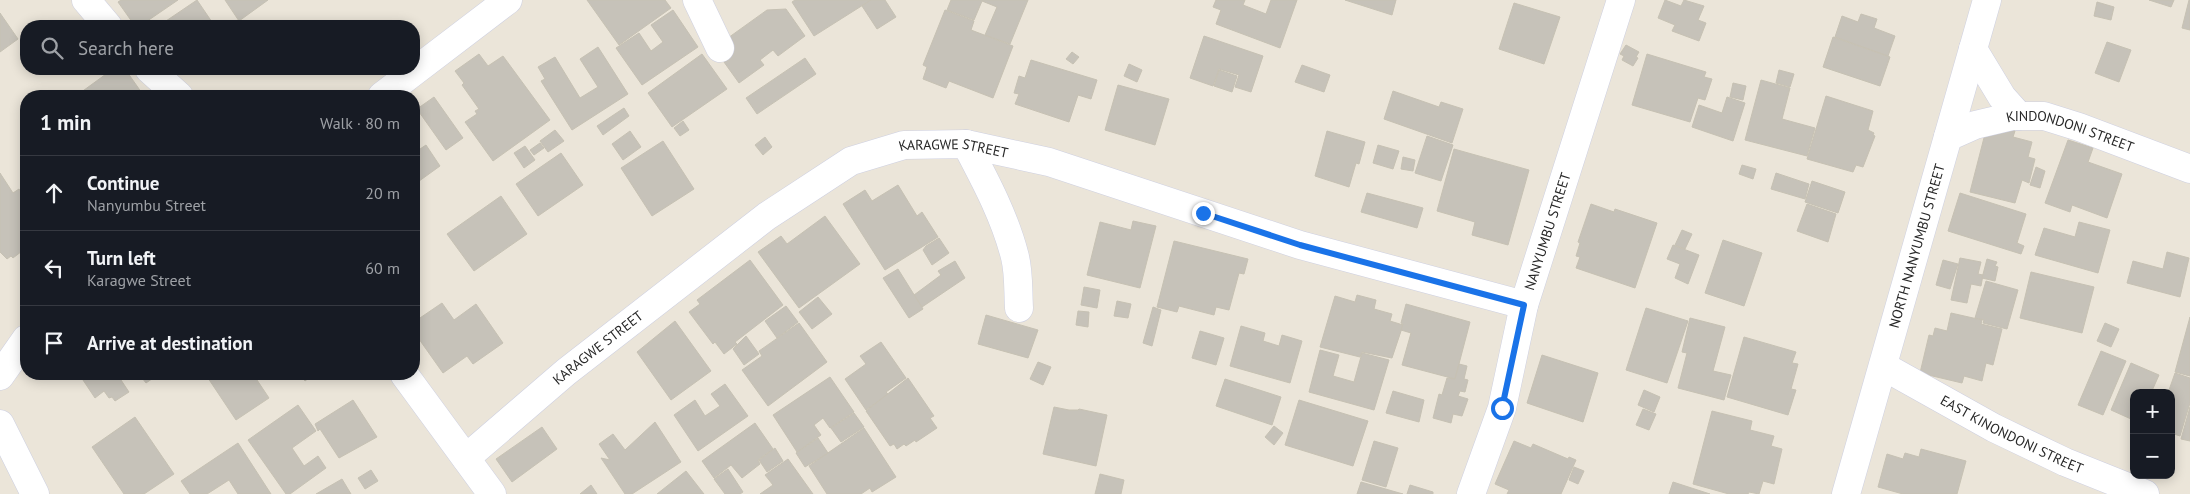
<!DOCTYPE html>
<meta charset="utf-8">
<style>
body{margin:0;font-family:"PT Sans",sans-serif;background:#20242c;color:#f1f3f6}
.controls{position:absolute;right:15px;bottom:15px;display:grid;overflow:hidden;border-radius:10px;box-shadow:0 2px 12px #0003}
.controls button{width:45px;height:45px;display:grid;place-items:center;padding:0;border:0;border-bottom:1px solid #363941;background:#171b24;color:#f1f3f6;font:25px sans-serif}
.stop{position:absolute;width:15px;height:15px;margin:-11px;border:4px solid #1a73e8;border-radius:50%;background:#fff}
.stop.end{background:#1a73e8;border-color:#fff;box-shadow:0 1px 5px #0008}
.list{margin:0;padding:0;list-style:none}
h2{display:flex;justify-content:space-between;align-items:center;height:65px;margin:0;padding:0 20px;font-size:21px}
h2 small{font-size:16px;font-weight:400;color:#9ea1a6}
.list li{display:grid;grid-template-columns:32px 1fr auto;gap:15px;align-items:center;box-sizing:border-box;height:75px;padding:0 20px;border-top:1px solid #363941}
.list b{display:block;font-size:19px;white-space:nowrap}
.list p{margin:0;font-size:16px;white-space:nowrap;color:#9ea1a6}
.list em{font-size:16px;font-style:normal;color:#9ea1a6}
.icon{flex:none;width:28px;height:28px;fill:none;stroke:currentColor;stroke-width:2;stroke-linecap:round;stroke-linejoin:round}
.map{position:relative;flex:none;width:2190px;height:494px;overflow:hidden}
.search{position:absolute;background:#171b24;box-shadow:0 2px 12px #0003;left:20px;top:20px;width:400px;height:55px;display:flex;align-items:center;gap:12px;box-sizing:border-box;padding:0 18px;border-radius:20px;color:#9ea1a6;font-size:19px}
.panel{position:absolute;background:#171b24;box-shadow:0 2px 12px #0003;left:20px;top:90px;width:400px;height:290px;border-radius:20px}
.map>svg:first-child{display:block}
.building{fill:#c6c2b9;stroke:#c6c1b3}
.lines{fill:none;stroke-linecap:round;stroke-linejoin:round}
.street-casing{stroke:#ced0e1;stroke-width:29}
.street{stroke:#fff;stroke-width:28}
.route{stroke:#1a73e8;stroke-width:6}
.labels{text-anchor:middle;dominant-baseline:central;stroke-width:5;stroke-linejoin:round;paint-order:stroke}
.street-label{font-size:14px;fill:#282828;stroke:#fff}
</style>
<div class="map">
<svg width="2190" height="494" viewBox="0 0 2190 494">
<rect width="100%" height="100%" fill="#ebe5d9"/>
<!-- building -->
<g class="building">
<polygon points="121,0 178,0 140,26 135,26 118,2"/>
<polygon points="197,0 214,25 169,26 166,21"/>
<polygon points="225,0 268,0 239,21"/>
<polygon points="587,0 665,0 671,8 619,45"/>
<polygon points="795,0 871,0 814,36 792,2"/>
<polygon points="871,0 885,0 896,17 877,29 862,6"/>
<polygon points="951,0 1028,0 1010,44 985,35 997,7 982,1 974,20 947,10"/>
<polygon points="1216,0 1245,0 1243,5 1266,14 1271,0 1297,0 1280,48 1216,24 1221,10 1213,7"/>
<polygon points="1345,0 1396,0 1392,15"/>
<polygon points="1665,0 1681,6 1684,0 1704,6 1698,20 1706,23 1699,41 1672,31 1675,25 1658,18"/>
<polygon points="2149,0 2174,0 2171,7"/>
<polygon points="2189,0 2190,0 2190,30 2182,28"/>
<polygon points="2097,2 2114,7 2111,20 2094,16"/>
<polygon points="1514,3 1560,17 1544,64 1499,49"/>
<polygon points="786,9 805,36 778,56 773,50 760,60 764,65 739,83 714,48 767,10"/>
<polygon points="673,10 698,47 642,85 616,48 639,33 651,51 663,42 651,25"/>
<polygon points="945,10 974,21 971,30 1013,46 993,98 949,81 946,88 923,79 927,67 923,65"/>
<polygon points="0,13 18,39 0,52"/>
<polygon points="1861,14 1877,19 1874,28 1895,36 1888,56 1835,37 1842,16 1858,22"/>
<polygon points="1204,36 1263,56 1251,92 1235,87 1239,75 1219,69 1213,86 1190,78"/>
<polygon points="1833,37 1890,57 1880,86 1823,67"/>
<polygon points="2107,42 2131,50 2119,82 2095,73"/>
<polygon points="1626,45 1639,52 1636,57 1638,58 1633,66 1622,60 1624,56 1620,54"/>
<polygon points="598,47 628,94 572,130 541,81 545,79 538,67 555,57 580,98 598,87 580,59"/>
<polygon points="1072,52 1079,57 1073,64 1066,59"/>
<polygon points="479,54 488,66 503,56 550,120 493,161 465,122 477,114 475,111 479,109 462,85 464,83 455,71"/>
<polygon points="702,54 727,89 672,127 648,93"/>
<polygon points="1647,54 1706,72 1704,77 1712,79 1705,100 1698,98 1690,122 1632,105"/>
<polygon points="805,58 816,74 757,114 746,98"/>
<polygon points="1031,60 1097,80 1091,99 1078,95 1069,122 1015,104 1019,94 1014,93 1019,76 1025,78"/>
<polygon points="1129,64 1142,70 1137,82 1124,76"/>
<polygon points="1302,65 1330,75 1324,92 1295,82"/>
<polygon points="113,69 125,69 144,96 82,96 80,93"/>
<polygon points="1219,70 1237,76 1232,92 1214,86"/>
<polygon points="1779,70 1794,74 1790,87 1776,83"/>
<polygon points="1761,80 1790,88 1782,119 1815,128 1807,156 1745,140"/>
<polygon points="1733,83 1746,86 1743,100 1730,97"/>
<polygon points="1118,85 1169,99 1155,145 1105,130"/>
<polygon points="1393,91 1439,107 1441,102 1463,109 1452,143 1384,119"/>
<polygon points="1826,96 1873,111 1868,130 1874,133 1873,135 1875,136 1863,167 1856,165 1853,172 1807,159"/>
<polygon points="434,97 463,138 446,150 417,109"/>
<polygon points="1727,97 1745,103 1733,141 1692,127 1699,105 1722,113"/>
<polygon points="624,108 629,116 603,135 597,126"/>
<polygon points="683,121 689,130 680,136 674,128"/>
<polygon points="1991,125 2015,131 2013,137 2032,142 2028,157 2035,159 2029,183 2022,180 2015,203 1970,192 1986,130"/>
<polygon points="555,130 564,141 548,152 540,141"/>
<polygon points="630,131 641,147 623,160 612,144"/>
<polygon points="1327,131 1365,142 1359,164 1356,163 1349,187 1315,176"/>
<polygon points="1427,136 1453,145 1441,181 1415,173"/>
<polygon points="765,137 772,147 763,155 755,145"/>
<polygon points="2068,140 2093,148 2088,162 2122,174 2107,218 2072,205 2070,212 2045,203"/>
<polygon points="663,141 694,189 652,216 621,168"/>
<polygon points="540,143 544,148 534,155 530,150"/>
<polygon points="426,145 440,166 415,184 414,181 414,153"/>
<polygon points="1378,145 1399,151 1393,169 1373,163"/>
<polygon points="525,146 535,160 524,168 514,153"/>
<polygon points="1454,149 1529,170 1508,245 1472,235 1475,222 1437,211"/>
<polygon points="561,153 583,185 538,216 516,184"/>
<polygon points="1403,157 1415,160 1413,171 1401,169"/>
<polygon points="1742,165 1756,169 1753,179 1739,174"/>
<polygon points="2036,167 2045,171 2040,188 2030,185"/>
<polygon points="0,173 13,193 19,189 26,199 26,248 13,258 11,256 7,259 0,252"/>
<polygon points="1776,173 1809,184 1805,199 1771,189"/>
<polygon points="1812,181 1845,192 1838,213 1805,202"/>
<polygon points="898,185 917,216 922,212 938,237 885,270 843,204 865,190 872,201"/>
<polygon points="1367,193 1423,208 1417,228 1361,212"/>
<polygon points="1960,193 2026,214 2017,243 2024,246 2021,254 1948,231"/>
<polygon points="501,196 527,234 474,271 447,234"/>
<polygon points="1591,204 1614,212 1615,209 1657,223 1635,288 1576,268 1580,257 1576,256 1580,243 1578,242"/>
<polygon points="1807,204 1836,214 1828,242 1797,231"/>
<polygon points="825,216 860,264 799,308 758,252 781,236 787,244"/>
<polygon points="1133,221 1156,226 1140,288 1087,275 1100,222 1131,230"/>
<polygon points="2079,222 2110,230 2098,273 2035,255 2044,228 2075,237"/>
<polygon points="1682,230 1692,234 1685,249 1675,245"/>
<polygon points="939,238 949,253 932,265 923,250 926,246"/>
<polygon points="1723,240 1762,253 1744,306 1705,293"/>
<polygon points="1174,241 1248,259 1244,274 1239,273 1229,310 1216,307 1214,315 1179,306 1177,312 1157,307"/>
<polygon points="1673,245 1699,255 1688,284 1675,278 1680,264 1667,259"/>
<polygon points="2167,252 2189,258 2180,297 2127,283 2133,261 2163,269"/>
<polygon points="1960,258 1981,262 1978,274 1983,275 1981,286 1971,284 1967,303 1951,300"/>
<polygon points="1987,259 1997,262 1995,266 1998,267 1995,281 1982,278"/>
<polygon points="750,260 783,305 735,342 737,344 724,354 715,342 713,344 689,312 700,304 697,300"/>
<polygon points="1943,260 1958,264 1950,289 1936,285"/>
<polygon points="955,261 965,278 922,307 914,295 941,275 938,271"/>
<polygon points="898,269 923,309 909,318 883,278"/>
<polygon points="2031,272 2094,287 2082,333 2020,318"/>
<polygon points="1986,281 2018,290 2007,329 1983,323 1984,320 1975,318"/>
<polygon points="1084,287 1100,290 1097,308 1081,305"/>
<polygon points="1357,295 1376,300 1374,309 1392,314 1390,321 1403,325 1392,358 1362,352 1360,357 1320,347 1335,296 1355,302"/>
<polygon points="818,297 832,314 812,329 799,312"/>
<polygon points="1117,301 1131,304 1128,318 1114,316"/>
<polygon points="442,303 454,320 476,304 503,343 473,364 467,356 443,373 414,332 414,322"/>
<polygon points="1406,304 1470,322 1455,379 1402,365 1411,333 1401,330 1403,324 1401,323"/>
<polygon points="786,306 798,322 777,338 765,321"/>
<polygon points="1153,307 1161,310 1152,346 1143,343"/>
<polygon points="1646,308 1688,321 1667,383 1626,370"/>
<polygon points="1078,311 1089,312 1088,327 1076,325"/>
<polygon points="1951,313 1982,320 1981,324 2002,329 1993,365 1986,363 1982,381 1964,376 1962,383 1920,373 1929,335 1933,336 1935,328 1947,331"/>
<polygon points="986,315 1038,330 1028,358 978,344"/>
<polygon points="2190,317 2190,376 2175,372"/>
<polygon points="1690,318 1725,327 1713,371 1731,375 1724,400 1678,388 1687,353 1682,352"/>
<polygon points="675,321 711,371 671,400 637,352"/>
<polygon points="799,323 827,362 768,406 742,370 762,356 759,351"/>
<polygon points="2105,323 2119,329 2111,347 2097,341"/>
<polygon points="1241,326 1265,333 1263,341 1279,346 1282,335 1302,341 1290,383 1230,366"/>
<polygon points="1200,331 1224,338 1216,365 1192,358"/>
<polygon points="746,336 759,354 744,365 733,349"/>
<polygon points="1744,337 1796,352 1792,363 1798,364 1791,389 1796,390 1788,415 1727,397"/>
<polygon points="881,342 906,378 886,392 888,394 866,410 845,379 866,364 860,356"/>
<polygon points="1320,350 1339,355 1333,376 1354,382 1362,353 1389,360 1374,410 1309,392"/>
<polygon points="2101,351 2126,361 2103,415 2078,405"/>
<polygon points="1542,355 1598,373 1583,422 1527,403"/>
<polygon points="1038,362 1051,367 1043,385 1030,379"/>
<polygon points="2131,363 2159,375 2151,393 2134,393 2134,413 2131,419 2111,410"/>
<polygon points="1459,364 1467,366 1464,379 1468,380 1465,392 1460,391 1458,396 1468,399 1462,416 1453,414 1451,423 1433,418 1439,394 1442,395 1447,378 1455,379"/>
<polygon points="2175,373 2190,378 2190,403 2180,436 2171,433 2171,393 2168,393"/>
<polygon points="92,374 122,374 124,377 121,380 129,392 115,401 112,397 109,398 104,391 95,398 83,380"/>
<polygon points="139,374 159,374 146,383"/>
<polygon points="214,374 253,374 269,398 236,420 208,378"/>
<polygon points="299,374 314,374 305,381"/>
<polygon points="830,377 854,412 830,428 823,418 814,425 821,435 797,452 773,415"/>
<polygon points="908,378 934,416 930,418 937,428 916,442 915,440 906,446 904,444 897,449 894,444 890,446 866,411"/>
<polygon points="1225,379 1281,397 1272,425 1216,406"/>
<polygon points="725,384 748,416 698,451 674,415 695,400 705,416 720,406 711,394"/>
<polygon points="1644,390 1660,397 1654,412 1638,405"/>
<polygon points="1393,391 1424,400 1419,422 1386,413"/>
<polygon points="353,400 377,437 339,458 320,429 318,431 315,424"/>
<polygon points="1299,400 1368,421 1353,466 1285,445"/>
<polygon points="298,405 316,431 292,448 304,466 318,456 326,468 290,494 286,494 248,440"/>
<polygon points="1054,407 1069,410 1078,410 1079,409 1107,415 1096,466 1043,454"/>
<polygon points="2190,407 2190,441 2181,439"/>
<polygon points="1643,409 1656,414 1649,430 1636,425"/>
<polygon points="1712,411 1752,421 1750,430 1774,436 1771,446 1782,449 1774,484 1763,481 1759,494 1749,492 1748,494 1729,494 1693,484"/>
<polygon points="854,413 864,427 841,442 831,428"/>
<polygon points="135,417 174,474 144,494 124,494 92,447"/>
<polygon points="655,422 681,462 632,494 625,494 601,458 610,460 599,444 613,434 625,450"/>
<polygon points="755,423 773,449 758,460 760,464 742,478 731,465 714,478 702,461"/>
<polygon points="1274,426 1283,433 1274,445 1265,437"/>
<polygon points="542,427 557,449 512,482 496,459"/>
<polygon points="864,428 896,477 872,492 870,488 861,494 827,494 809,466"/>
<polygon points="818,438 828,453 805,467 796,453"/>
<polygon points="1374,441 1398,448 1386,487 1362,480"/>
<polygon points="1514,441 1531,448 1533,444 1568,459 1569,457 1576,460 1561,494 1507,494 1509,490 1495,484"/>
<polygon points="238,443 271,494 238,494 229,480 207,494 190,494 181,481"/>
<polygon points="775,448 783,461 767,472 759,460"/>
<polygon points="1921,449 1966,461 1957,494 1903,494 1878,487 1887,454 1903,459 1905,453 1919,457"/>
<polygon points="788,459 813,494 760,494 773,485 765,475"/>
<polygon points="1574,467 1584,471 1578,484 1569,480"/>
<polygon points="728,469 743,492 740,494 725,494 714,479"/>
<polygon points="371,470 378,481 365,489 358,478"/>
<polygon points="686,471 704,494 657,494"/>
<polygon points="1100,474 1124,480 1121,494 1095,494"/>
<polygon points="342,479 351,494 316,494"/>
<polygon points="1361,482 1403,494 1357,494"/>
<polygon points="1673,482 1710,494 1669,494"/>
<polygon points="591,485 597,494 580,494"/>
<polygon points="1410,485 1433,492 1433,494 1407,494"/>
</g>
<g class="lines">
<defs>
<g id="street">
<polyline points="86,0 108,26"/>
<polyline points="697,0 720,48"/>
<polyline points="1973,49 2002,97 2019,116"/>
<polyline points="149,69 179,96"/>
<polyline points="382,96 508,0"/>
<path id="s1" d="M1948 137 1975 125 2013 116H2044L2079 127 2190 169"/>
<path d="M966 144C985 180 1005 217 1015 257 1019 273 1018 291 1019 308"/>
<path id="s2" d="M1883 366 1994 428 2065 462 2145 494"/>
<polyline points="404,374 492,494"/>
<polyline points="0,376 26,339"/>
<polyline points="0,424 35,494"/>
<path id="s3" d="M466 458 566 372 767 216 851 161 904 145 966 144 1049 162 1300 245 1524 305"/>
<path id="s4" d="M1471 494 1502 408 1524 305 1621 0"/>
<path id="s5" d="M1846 494 1987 0"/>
</g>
</defs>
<!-- street casing -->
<use href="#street" class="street-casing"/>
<!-- street -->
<use href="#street" class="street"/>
</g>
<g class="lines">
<!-- route -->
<polyline class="route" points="1203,213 1300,245 1524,305 1502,408"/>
</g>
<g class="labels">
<!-- street labels -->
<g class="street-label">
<text stroke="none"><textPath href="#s1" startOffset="128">KINDONDONI STREET</textPath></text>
<text stroke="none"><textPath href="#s3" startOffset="592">KARAGWE STREET</textPath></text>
<text stroke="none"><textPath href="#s4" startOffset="274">NANYUMBU STREET</textPath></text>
<text stroke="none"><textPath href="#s5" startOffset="258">NORTH NANYUMBU STREET</textPath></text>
<text stroke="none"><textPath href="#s3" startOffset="172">KARAGWE STREET</textPath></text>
<text stroke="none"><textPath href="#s2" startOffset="146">EAST KINONDONI STREET</textPath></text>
</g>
</g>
</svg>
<div class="controls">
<button>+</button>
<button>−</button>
</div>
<div class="stop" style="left:1502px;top:408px"></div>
<div class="stop end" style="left:1203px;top:213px"></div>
<div class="search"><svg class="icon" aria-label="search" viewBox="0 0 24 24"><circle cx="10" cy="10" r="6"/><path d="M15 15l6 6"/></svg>Search here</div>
<section class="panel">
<h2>1 min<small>Walk · 80 m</small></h2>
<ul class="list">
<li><svg class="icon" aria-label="ahead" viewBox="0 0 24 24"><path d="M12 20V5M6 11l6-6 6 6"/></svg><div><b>Continue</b><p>Nanyumbu Street</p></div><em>20 m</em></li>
<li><svg class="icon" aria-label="left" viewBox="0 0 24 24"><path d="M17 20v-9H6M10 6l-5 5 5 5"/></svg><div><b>Turn left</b><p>Karagwe Street</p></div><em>60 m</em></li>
<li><svg class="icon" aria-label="arrive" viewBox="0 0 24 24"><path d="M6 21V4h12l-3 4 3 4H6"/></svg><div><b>Arrive at destination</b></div></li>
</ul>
</section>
</div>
